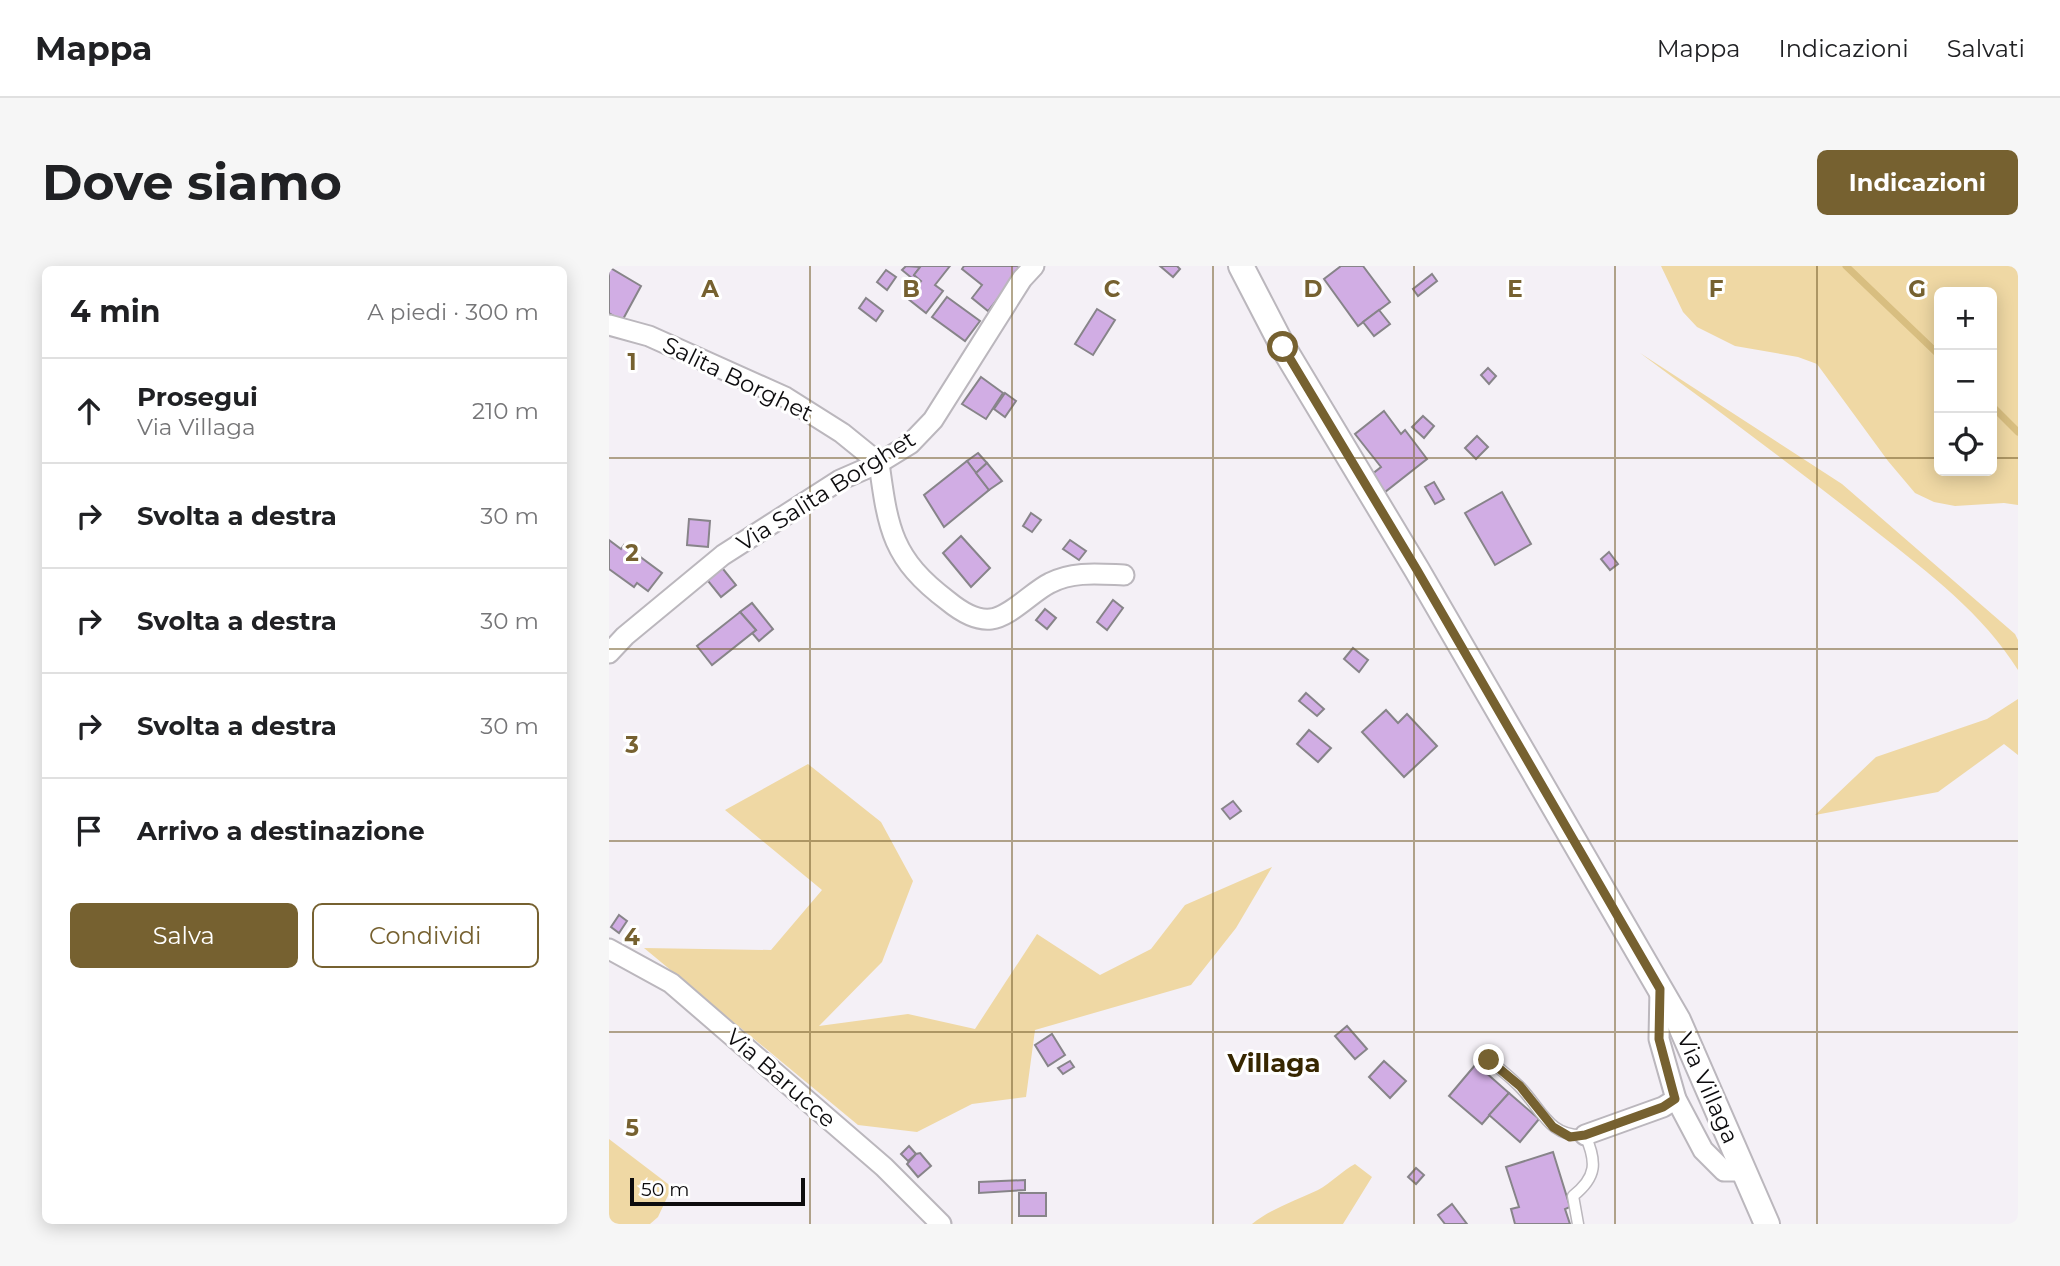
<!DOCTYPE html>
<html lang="it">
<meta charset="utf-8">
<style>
body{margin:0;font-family:Montserrat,sans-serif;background:#f6f6f6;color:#202124}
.controls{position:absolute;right:21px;top:21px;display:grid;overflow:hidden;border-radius:10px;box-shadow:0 4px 18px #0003}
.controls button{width:63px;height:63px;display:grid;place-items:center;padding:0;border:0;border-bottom:2px solid #e0e0e0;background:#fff;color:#202124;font:35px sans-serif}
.scale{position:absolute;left:21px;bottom:18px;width:175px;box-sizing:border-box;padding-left:7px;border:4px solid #0d0c0e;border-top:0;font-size:19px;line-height:24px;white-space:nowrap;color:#0d0c0e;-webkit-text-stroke:5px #fff;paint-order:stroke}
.stop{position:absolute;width:21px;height:21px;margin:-16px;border:5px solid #766130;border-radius:50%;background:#fff}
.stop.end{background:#766130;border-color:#fff;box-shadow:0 2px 7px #0008}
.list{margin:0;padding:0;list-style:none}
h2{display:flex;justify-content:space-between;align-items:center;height:91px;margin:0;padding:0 28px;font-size:30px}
h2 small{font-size:23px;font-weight:400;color:#757577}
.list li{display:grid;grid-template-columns:46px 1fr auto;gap:21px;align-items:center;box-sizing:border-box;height:105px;padding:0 28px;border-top:2px solid #e0e0e0}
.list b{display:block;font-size:26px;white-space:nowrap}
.list p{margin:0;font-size:23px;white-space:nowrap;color:#757577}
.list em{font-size:23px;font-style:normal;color:#757577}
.actions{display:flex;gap:14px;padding:21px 28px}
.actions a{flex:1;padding:16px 0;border:2px solid #766130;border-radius:10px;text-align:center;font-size:24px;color:#766130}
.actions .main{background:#766130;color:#fff}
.icon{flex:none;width:38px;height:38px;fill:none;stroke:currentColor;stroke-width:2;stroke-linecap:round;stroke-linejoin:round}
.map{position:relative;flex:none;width:1409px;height:958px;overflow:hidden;border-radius:10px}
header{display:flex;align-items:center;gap:42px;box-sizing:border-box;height:98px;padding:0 35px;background:#fff;border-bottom:2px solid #e0e0e0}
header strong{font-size:33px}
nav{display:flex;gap:38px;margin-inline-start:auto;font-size:24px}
.intro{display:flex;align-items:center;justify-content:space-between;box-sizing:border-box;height:168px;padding:0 42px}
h1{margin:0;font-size:49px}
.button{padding:18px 32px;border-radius:10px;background:#766130;color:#fff;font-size:24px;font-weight:700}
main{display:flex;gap:42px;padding:0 42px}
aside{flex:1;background:#fff;border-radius:10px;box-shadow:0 4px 18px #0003}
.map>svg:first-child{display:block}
.green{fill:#efd8a4;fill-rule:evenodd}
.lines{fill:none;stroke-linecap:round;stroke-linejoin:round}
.stream{stroke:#d8be80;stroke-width:7}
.building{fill:#d1ade4;stroke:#878489;stroke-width:2}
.service-casing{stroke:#bbb7bd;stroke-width:13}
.minor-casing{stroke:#bbb7bd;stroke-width:23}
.tertiary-casing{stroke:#bbb7bd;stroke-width:28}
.service{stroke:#fff;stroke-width:10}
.minor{stroke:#fff;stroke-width:19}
.tertiary{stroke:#fff;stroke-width:24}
.route{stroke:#766130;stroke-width:9}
.grid{fill:none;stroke:#766130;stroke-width:2;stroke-opacity:0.55}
.labels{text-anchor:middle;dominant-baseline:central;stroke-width:6;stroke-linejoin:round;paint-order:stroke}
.street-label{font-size:23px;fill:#0d0c0e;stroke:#fff}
.quarter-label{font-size:26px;font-weight:bold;fill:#372700;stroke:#fff}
.grid-label{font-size:23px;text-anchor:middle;font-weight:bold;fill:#766130;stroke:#fff;stroke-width:6;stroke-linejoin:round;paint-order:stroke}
</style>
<header>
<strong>Mappa</strong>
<nav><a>Mappa</a><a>Indicazioni</a><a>Salvati</a></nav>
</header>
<div class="intro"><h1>Dove siamo</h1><a class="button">Indicazioni</a></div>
<main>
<aside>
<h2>4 min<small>A piedi · 300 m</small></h2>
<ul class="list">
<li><svg class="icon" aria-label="ahead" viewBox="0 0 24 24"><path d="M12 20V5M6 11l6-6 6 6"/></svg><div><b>Prosegui</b><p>Via Villaga</p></div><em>210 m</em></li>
<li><svg class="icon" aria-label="right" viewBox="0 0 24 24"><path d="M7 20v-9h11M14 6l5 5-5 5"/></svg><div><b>Svolta a destra</b></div><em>30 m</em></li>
<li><svg class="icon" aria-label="right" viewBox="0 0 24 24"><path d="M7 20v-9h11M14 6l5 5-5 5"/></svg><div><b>Svolta a destra</b></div><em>30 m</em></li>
<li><svg class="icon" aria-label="right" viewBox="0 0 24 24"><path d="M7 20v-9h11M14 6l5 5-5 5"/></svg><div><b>Svolta a destra</b></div><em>30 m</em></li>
<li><svg class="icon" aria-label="arrive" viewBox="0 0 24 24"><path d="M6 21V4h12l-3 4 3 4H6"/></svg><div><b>Arrivo a destinazione</b></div></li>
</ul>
<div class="actions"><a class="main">Salva</a><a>Condividi</a></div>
</aside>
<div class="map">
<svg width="1409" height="958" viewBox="0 0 1409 958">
<rect width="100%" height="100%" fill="#f4f0f6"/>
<!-- green -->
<g class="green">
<path d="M1052 0H1409V239L1395 237 1346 240 1325 236 1306 227 1279 195 1208 98 1189 91 1126 80 1088 61 1074 46ZM1330 26H1383V205H1330Z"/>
<path d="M1031 87 1233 218 1406 368 1409 374V404C1374 348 1320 307 1269 267 1191 205 1111 146 1031 87Z"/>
<polygon points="1409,433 1409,489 1395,478 1329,526 1206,549 1267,491 1378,453"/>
<polygon points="199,498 272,556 304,615 273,696 210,760 299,748 366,763 428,668 491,709 542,683 576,639 663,601 627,662 582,719 426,764 417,831 363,838 308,866 249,859 35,682 162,684 213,624 116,544"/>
<polygon points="0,873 63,921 49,951 41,958 0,958"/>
<path d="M746 898 763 911 734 958H643C663 942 686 935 709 924 722 917 733 905 746 898Z"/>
</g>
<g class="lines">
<!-- stream -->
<g class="stream">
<polyline points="1237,0 1330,89"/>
<polyline points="1383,140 1409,166"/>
</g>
</g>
<!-- building -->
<g class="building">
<polygon points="297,0 311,1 305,9 312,15 310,18 293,4"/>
<polygon points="341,0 326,19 334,25 317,47 298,32 312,15 305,9 312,0"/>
<polygon points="355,0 408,0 412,3 379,45 363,32 373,19 353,3"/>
<polygon points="551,0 568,0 571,3 564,11"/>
<polygon points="732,0 754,0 781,36 749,60 715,13"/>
<polygon points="0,1 32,20 13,55 0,47"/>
<polygon points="277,4 287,11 278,24 268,16"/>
<polygon points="823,8 828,15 809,30 804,23"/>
<polygon points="338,31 371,55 356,75 323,51"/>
<polygon points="257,32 274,45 267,55 250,42"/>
<polygon points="488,43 506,54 484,89 466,78"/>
<polygon points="770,44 781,58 765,70 754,56"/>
<polygon points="879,102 887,110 880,118 872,109"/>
<polygon points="372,111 394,127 377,153 353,138"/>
<polygon points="396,127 407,135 396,151 385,143"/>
<polygon points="775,145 792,168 796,164 818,193 776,226 762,209 772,201 746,168"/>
<polygon points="814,150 825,160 815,172 803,161"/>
<polygon points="868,170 879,181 867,193 856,182"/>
<polygon points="369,187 378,197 367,207 358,195"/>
<polygon points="358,195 380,224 335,261 315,229"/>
<polygon points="378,197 393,215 380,224 367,207"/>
<polygon points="825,216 835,233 826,238 816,221"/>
<polygon points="893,226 922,278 886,299 856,247"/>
<polygon points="422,247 432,254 423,266 414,260"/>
<polygon points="80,253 101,255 99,281 78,279"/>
<polygon points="352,270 381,302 362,321 334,287"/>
<polygon points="0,274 12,283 15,279 53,307 39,325 28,317 25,321 0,303"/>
<polygon points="461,274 477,285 470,294 454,283"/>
<polygon points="1000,286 1009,298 1001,304 992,293"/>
<polygon points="110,298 127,319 112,331 95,310"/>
<polygon points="504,334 514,342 498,364 488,356"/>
<polygon points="143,337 164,363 150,375 143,367 147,364 131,346"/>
<polygon points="436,343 447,352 438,363 427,354"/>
<polygon points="131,346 147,364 103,399 88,380"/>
<polygon points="744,382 759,394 750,406 735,393"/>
<polygon points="697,427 715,443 708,450 690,435"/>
<polygon points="777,444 789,457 798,448 828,480 795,511 753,466"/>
<polygon points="700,464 722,482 709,496 688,478"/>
<polygon points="624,535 632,545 621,553 613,543"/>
<polygon points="10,649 18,655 10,667 2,661"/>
<polygon points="738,760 758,783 746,793 726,770"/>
<polygon points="443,768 456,789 439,800 426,779"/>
<polygon points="461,795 465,801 454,808 449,802"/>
<polygon points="775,795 797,815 781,832 760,811"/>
<polygon points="867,798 900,827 873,858 840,830"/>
<polygon points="900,827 930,853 911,876 880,849"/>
<polygon points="300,880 307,888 299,895 292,888"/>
<polygon points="944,886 961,941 956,943 961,958 906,958 902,943 910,941 897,901"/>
<polygon points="311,887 322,900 309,911 298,898 307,888"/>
<polygon points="807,902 815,909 807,918 799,911"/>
<polygon points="416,914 416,924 370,927 370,916"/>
<rect x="410" y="927" width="27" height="23"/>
<polygon points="843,938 858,958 836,958 829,949"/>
</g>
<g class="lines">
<defs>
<path id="service" d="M880 794C890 802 900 810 909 819 932 841 939 872 976 869 988 896 988 911 964 930L969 958"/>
<g id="minor">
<path d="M0 59 40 70 176 131 233 167 270 197C279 263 283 293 339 335 350 344 366 355 382 353 401 351 424 325 441 317 464 305 490 308 515 309"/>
<polyline points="0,387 16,370 114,289 231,214 270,197 301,178 324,154 413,13 425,0"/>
<polyline points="0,683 62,717 275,901 332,958"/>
<polyline points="1051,723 1050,773 1067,833 1094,884 1115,905 1136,905"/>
<polyline points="976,869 1054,841 1067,833"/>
</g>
<polyline id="tertiary" points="632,0 674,81 808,304 1069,754 1158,958"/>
</defs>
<!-- service casing -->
<use href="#service" class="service-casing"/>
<!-- minor casing -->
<use href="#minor" class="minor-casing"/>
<!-- tertiary casing -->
<use href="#tertiary" class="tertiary-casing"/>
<!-- service -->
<use href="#service" class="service"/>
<!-- minor -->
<use href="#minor" class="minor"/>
<!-- tertiary -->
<use href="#tertiary" class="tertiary"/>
</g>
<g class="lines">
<!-- route -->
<polyline class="route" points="674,81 808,304 1051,723 1050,773 1066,833 1054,841 976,869 961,871 944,861 911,820 880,794"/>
</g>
<!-- grid -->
<path class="grid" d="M201 0V958M403 0V958M604 0V958M805 0V958M1006 0V958M1208 0V958M0 192H1330M1383 192H1409M0 383H1409M0 575H1409M0 766H1409"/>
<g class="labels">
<!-- street labels -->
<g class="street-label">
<text transform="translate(129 113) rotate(26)">Salita Borghet</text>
<text transform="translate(217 225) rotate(-32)">Via Salita Borghet</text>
<text transform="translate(172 812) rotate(41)">Via Barucce</text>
<text transform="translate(1099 822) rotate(66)">Via Villaga</text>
</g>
<!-- quarter labels -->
<g class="quarter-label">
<text x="665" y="797">Villaga</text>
</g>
</g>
<g class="grid-label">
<text x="101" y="31">A</text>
<text x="302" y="31">B</text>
<text x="503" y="31">C</text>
<text x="704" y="31">D</text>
<text x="906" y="31">E</text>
<text x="1107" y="31">F</text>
<text x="1308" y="31">G</text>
<text x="23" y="104">1</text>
<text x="23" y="295">2</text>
<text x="23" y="487">3</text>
<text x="23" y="679">4</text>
<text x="23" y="870">5</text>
</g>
</svg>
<div class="controls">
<button>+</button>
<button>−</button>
<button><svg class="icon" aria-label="locate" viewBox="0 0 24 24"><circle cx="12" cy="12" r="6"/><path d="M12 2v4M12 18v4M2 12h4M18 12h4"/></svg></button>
</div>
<div class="scale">50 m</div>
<div class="stop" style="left:674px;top:81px"></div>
<div class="stop end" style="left:880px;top:794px"></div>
</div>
</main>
